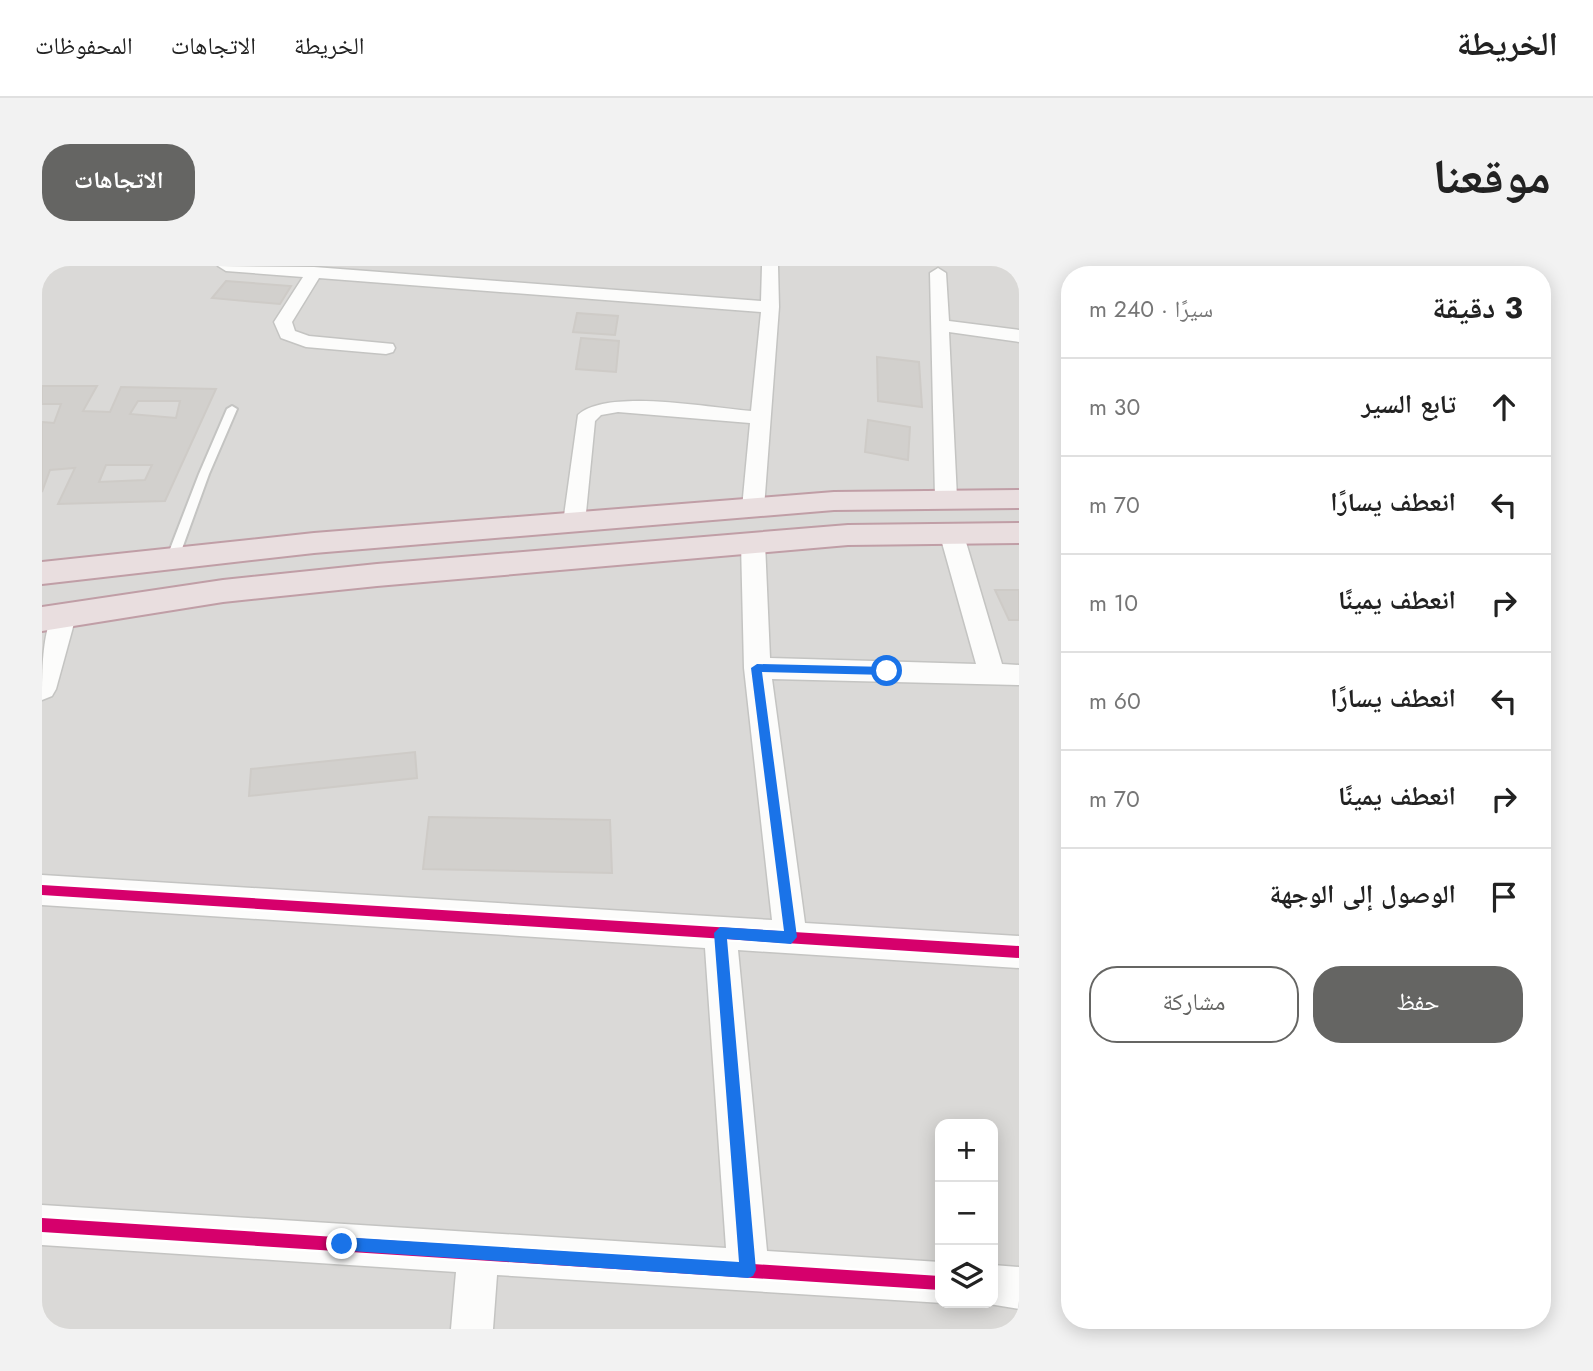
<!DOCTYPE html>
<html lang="ar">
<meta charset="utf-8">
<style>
body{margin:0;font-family:Jost,"Noto Naskh Arabic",sans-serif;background:#f2f2f2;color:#222;direction:rtl}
.controls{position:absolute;right:21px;bottom:21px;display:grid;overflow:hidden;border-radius:14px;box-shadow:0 4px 18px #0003}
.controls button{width:63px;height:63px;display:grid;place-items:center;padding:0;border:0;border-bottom:2px solid #e0e0e0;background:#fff;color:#222;font:35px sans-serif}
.stop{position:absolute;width:21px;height:21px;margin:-16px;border:5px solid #1a73e8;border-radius:50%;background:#fff}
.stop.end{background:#1a73e8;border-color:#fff;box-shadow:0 2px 7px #0008}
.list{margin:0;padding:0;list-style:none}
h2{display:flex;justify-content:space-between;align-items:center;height:91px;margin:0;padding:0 28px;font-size:30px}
h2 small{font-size:23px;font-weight:400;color:#767676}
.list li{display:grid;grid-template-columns:46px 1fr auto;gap:21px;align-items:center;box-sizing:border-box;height:98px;padding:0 28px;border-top:2px solid #e0e0e0}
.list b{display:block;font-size:26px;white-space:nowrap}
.list em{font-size:23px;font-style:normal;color:#767676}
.actions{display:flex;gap:14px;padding:21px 28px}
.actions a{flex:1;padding:16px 0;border:2px solid #656563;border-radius:28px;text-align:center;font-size:24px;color:#656563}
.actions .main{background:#656563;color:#fff}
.icon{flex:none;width:38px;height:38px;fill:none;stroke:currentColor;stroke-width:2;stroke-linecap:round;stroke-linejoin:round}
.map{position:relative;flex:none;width:977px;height:1063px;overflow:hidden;direction:ltr;border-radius:28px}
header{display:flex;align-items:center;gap:42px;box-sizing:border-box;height:98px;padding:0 35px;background:#fff;border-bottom:2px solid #e0e0e0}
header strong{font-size:33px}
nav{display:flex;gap:38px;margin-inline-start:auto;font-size:24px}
.intro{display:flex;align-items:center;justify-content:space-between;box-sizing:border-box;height:168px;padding:0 42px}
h1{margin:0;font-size:49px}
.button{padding:18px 32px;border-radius:28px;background:#656563;color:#fff;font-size:24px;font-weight:700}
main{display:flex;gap:42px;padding:0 42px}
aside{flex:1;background:#fff;border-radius:28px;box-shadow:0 4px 18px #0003}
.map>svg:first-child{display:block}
.residential{fill:#dad9d7;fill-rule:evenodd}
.building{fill:#d2d0cd;stroke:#cecbc7;stroke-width:2;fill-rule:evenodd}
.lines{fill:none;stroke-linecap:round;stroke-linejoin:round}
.lane-casing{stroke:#c4c4c2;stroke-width:4}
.street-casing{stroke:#c4c4c2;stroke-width:3}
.highway-casing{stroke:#c09ea6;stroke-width:4}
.lane{fill:#fcfcfb;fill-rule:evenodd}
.street{fill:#fcfcfb;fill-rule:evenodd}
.highway{fill:#e9dedf;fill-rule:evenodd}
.cycleway-casing{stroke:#fff;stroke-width:5}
.cycleway{fill:#d6006c;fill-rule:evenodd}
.route{fill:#1a73e8}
</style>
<header>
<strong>الخريطة</strong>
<nav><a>الخريطة</a><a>الاتجاهات</a><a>المحفوظات</a></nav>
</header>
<div class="intro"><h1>موقعنا</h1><a class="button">الاتجاهات</a></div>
<main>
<aside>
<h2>3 دقيقة<small>سيرًا · 240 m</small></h2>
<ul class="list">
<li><svg class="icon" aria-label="ahead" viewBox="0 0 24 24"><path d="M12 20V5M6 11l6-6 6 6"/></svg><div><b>تابع السير</b></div><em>30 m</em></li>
<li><svg class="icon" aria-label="left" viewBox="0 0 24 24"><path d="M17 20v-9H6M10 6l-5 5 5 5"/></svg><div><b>انعطف يسارًا</b></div><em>70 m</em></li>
<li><svg class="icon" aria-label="right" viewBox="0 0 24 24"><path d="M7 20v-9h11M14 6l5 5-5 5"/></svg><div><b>انعطف يمينًا</b></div><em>10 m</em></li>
<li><svg class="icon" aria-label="left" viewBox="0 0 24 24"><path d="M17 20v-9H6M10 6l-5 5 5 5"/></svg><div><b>انعطف يسارًا</b></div><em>60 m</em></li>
<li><svg class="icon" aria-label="right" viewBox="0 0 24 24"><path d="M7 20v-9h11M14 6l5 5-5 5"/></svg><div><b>انعطف يمينًا</b></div><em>70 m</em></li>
<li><svg class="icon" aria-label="arrive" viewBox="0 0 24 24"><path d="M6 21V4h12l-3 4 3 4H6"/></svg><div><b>الوصول إلى الوجهة</b></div></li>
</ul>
<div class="actions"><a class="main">حفظ</a><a>مشاركة</a></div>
</aside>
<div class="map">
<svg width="977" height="1063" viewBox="0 0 977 1063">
<rect width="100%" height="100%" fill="#ebeae6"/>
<!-- residential -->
<path class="residential" d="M0 0H977V1063H0ZM898 858H951V1037H898Z"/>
<!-- building -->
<g class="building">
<polygon points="184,15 249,20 238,38 170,32"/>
<polygon points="535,47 576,50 573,69 531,66"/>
<polygon points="539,72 577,75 574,106 534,103"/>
<polygon points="835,91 877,96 880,141 836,135"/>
<path d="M0 120H55L41 145 68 146 79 121 174 123 123 235 16 238 33 202 8 204 0 226V156L12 157 19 138H0ZM96 135H138L134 152 88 148ZM64 199H110L103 214 57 216Z"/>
<polygon points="826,154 868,161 866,194 823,186"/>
<polygon points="953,324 977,324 977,354 967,354"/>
<polygon points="373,486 375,512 207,530 209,503"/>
<polygon points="387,551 568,554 570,607 381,603"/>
</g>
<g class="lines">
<defs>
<polygon id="lane" points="190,140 195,143 167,208 137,291 135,294 127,294 125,291 157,208 185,143"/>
<g id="street">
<path d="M176 0 272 1 719 35 720 0H736L737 41 722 242 719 247H703L700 242 708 157 576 146 559 149 553 155 543 257 540 262H524L521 257 536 149C565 122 668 142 709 145L719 46 277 12 250 56 253 65 267 70 351 78 353 82 351 86 344 88 264 81 239 72 232 56 261 11 184 5Z"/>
<polygon points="896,2 904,7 907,55 977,64 977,76 907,66 915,232 912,237 896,237 893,232 888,7"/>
<polygon points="909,258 917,261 921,266 960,398 977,399 977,419 730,413 763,657 977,670 977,702 696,684 725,985 898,996 901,1037 455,1009 451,1063 409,1063 414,1006 0,979 0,939 684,982 663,682 0,639 0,609 730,654 702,402 699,277 703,271 719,271 723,277 728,392 934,398 897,266 901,261"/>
<path d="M21 341 30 343 34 350 14 423 10 430 0 434C0 403 0 371 12 343Z"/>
<polygon points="951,999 977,1001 977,1043 941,1037 951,1037"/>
</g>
<g id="highway">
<polygon points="977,224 977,242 792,244 272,287 0,318 0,296 272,267 792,226"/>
<polygon points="977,257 977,277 806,279 335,320 181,336 0,365 0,341 181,314 335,298 806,259"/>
</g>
</defs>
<!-- lane casing -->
<use href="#lane" class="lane-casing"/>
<!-- street casing -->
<use href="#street" class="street-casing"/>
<!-- highway casing -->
<use href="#highway" class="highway-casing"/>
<!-- lane -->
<use href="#lane" class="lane"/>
<!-- street -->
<use href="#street" class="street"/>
<!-- highway -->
<use href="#highway" class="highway"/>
<defs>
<g id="cycleway">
<polygon points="0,619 977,680 977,692 0,629"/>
<polygon points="0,952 898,1010 898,1024 0,966"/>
</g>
</defs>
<!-- cycleway casing -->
<use href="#cycleway" class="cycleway-casing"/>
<!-- cycleway -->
<use href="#cycleway" class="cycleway"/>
</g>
<!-- route -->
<polygon class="route" points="715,398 845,401 850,405 845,409 720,406 755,671 749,678 685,673 714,1004 711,1010 706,1012 294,984 294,973 300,971 697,996 672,667 678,661 742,665 709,402"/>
</svg>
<div class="controls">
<button>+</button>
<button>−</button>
<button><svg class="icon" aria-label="layers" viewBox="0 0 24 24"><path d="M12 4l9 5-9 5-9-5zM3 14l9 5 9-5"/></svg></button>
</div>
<div class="stop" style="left:845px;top:405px"></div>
<div class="stop end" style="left:300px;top:978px"></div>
</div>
</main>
